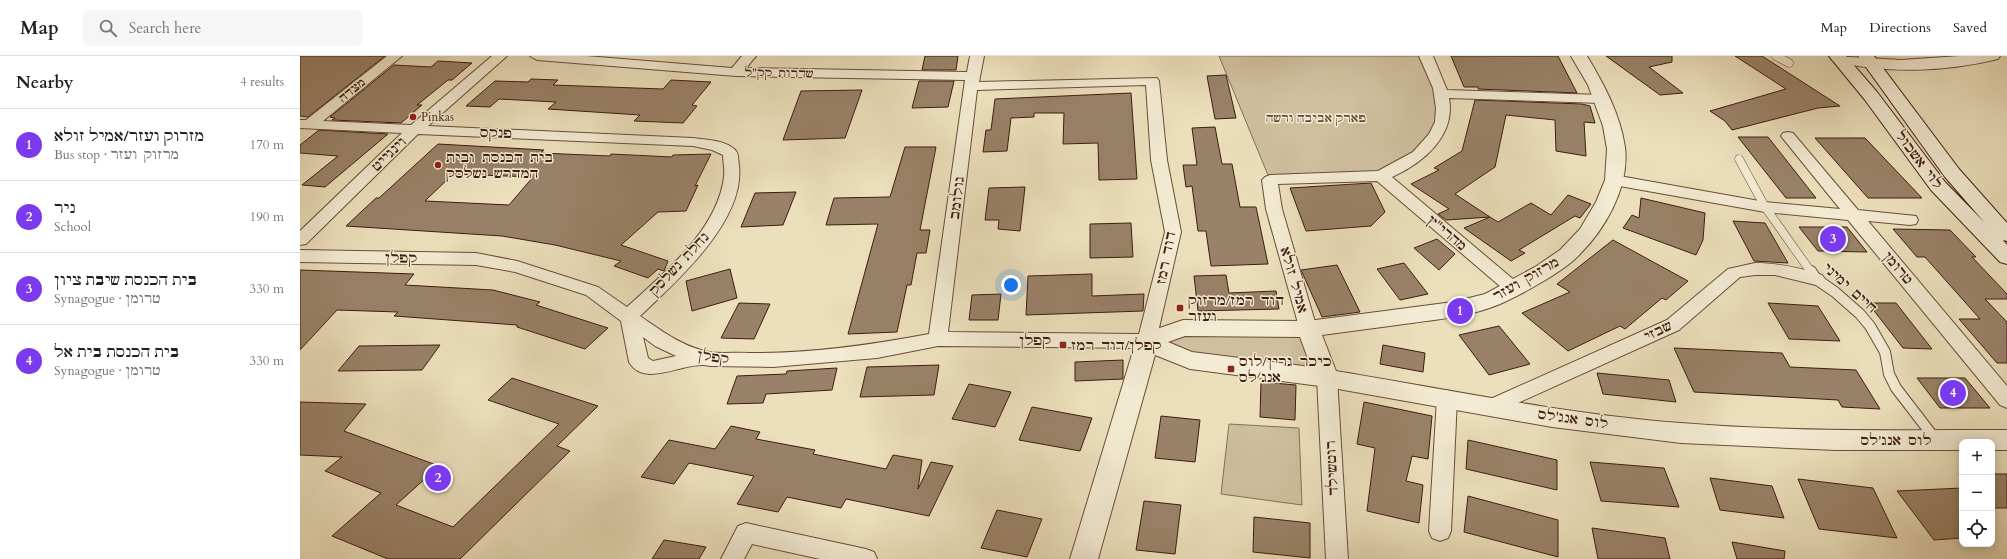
<!DOCTYPE html>
<meta charset="utf-8">
<style>
body{margin:0;font-family:Cardo,"Frank Ruhl Libre",serif;background:#f6f6f6;color:#202124}
.controls{position:absolute;right:12px;bottom:12px;display:grid;overflow:hidden;border-radius:8px;box-shadow:0 2px 10px #0003}
.controls button{width:36px;height:36px;display:grid;place-items:center;padding:0;border:0;border-bottom:1px solid #e0e0e0;background:#fff;color:#202124;font:20px sans-serif}
.you{position:absolute;left:711px;top:229px;width:14px;height:14px;margin:-10px;border:3px solid #fff;border-radius:50%;background:#1a73e8;box-shadow:0 0 0 6px #1a73e833}
.badge{display:grid;place-items:center;width:26px;height:26px;border-radius:50%;background:#7c3aed;color:#fff;font-size:13px;font-weight:700}
.pin{position:absolute;translate:-50% -50%;border:2px solid #fff;box-shadow:0 1px 4px #0006}
.list{margin:0;padding:0;list-style:none}
h2{display:flex;justify-content:space-between;align-items:center;height:52px;margin:0;padding:0 16px;font-size:17px}
h2 small{font-size:13px;font-weight:400;color:#757577}
.list li{display:grid;grid-template-columns:26px 1fr auto;gap:12px;align-items:center;box-sizing:border-box;height:72px;padding:0 16px;border-top:1px solid #e0e0e0}
.list b{display:block;font-size:15px;white-space:nowrap}
.list p{margin:0;font-size:13px;white-space:nowrap;color:#757577}
.list em{font-size:13px;font-style:normal;color:#757577}
.icon{flex:none;width:22px;height:22px;fill:none;stroke:currentColor;stroke-width:2;stroke-linecap:round;stroke-linejoin:round}
.map{position:relative;flex:none;width:1707px;height:503px;overflow:hidden}
header{display:flex;align-items:center;gap:24px;box-sizing:border-box;height:56px;padding:0 20px;background:#fff;border-bottom:1px solid #e0e0e0}
header strong{font-size:19px}
nav{display:flex;gap:22px;margin-inline-start:auto;font-size:14px}
.search{width:280px;height:36px;background:#f6f6f6;display:flex;align-items:center;gap:10px;box-sizing:border-box;padding:0 14px;border-radius:8px;color:#757577;font-size:15px}
main{display:flex}
aside{flex:1;background:#fff}
.map>svg:first-child{display:block}
.green{fill:#cfbf9f;stroke:#876e57}
.building{fill:#998269;stroke:#3f1c0f;fill-rule:evenodd}
.lines{fill:none;stroke-linecap:round;stroke-linejoin:round}
.service-far1-casing{stroke:#6a4d3a;stroke-width:9}
.service-casing{stroke:#6a4d3a;stroke-width:12}
.minor-casing{stroke:#6a4d3a;stroke-width:2}
.tertiary-casing{stroke:#6a4d3a;stroke-width:2}
.secondary-casing{stroke:#3f1c0f;stroke-width:2}
.service-far1{stroke:#f3ebd3;stroke-width:8}
.service{stroke:#f3ebd3;stroke-width:10}
.minor{fill:#f3ebd3;fill-rule:evenodd}
.tertiary{fill:#f3ebd3;fill-rule:evenodd}
.secondary{fill:#f3ebd3;fill-rule:evenodd}
.poi-dot{fill:#8f2418;stroke:#f3ebd3;stroke-width:1.5}
.labels{text-anchor:middle;dominant-baseline:central;stroke-width:3;stroke-linejoin:round;paint-order:stroke}
.far-street-label{font-size:12px;fill:#3f1c0f;stroke:#f3ebd3}
.far-poi-label{font-size:12px;fill:#3f1c0f;stroke:#f3ebd3;text-anchor:start}
.far-park-label{font-size:12px;font-style:italic;fill:#634533;stroke:#f3ebd3}
.street-label{font-size:14px;fill:#3f1c0f;stroke:#f3ebd3}
.poi-label{font-size:14px;fill:#3f1c0f;stroke:#f3ebd3;text-anchor:start}
</style>
<header>
<strong>Map</strong>
<div class="search"><svg class="icon" aria-label="search" viewBox="0 0 24 24"><circle cx="10" cy="10" r="6"/><path d="M15 15l6 6"/></svg>Search here</div>
<nav><a>Map</a><a>Directions</a><a>Saved</a></nav>
</header>
<main>
<aside>
<h2>Nearby<small>4 results</small></h2>
<ul class="list">
<li><span class="badge">1</span><div><b>מזרוק ועזר/אמיל זולא</b><p>Bus stop · מרזוק ועזר</p></div><em>170 m</em></li>
<li><span class="badge">2</span><div><b>ניר</b><p>School</p></div><em>190 m</em></li>
<li><span class="badge">3</span><div><b>בית הכנסת שיבת ציון</b><p>Synagogue · טרומן</p></div><em>330 m</em></li>
<li><span class="badge">4</span><div><b>בית הכנסת בית אל</b><p>Synagogue · טרומן</p></div><em>330 m</em></li>
</ul>
</aside>
<div class="map">
<svg width="1707" height="503" viewBox="0 0 1707 503">
<rect width="100%" height="100%" fill="#ece0bc"/>
<filter id="stains"><feTurbulence type="fractalNoise" baseFrequency=".005" numOctaves="4"/><feColorMatrix values="0 0 0 0 .2 0 0 0 0 .09 0 0 0 0 .02 0 0 0 .5 -.17"/></filter>
<radialGradient id="worn" r=".72"><stop offset=".6" stop-color="#630" stop-opacity="0"/><stop offset="1" stop-color="#630" stop-opacity=".3"/></radialGradient>
<!-- green -->
<g class="green">
<polygon points="919,0 1126,0 1142,38 1137,78 1095,115 970,124"/>
<polygon points="1008,273 1027,322 890,304 847,285 872,275"/>
<polygon points="929,368 999,372 1002,449 921,438"/>
</g>
<!-- building -->
<g class="building">
<polygon points="0,0 85,0 8,61 0,60"/>
<polygon points="625,0 658,0 656,14 622,14"/>
<polygon points="1151,0 1258,0 1277,37 1178,33 1178,31 1164,31"/>
<polygon points="1306,0 1372,0 1372,6 1349,11 1383,37 1360,39"/>
<polygon points="1435,0 1462,0 1540,50 1518,52 1432,74 1425,65 1410,55 1486,33"/>
<polygon points="138,5 172,7 152,24 148,24 117,49 122,49 101,67 32,64 35,62 30,61 94,9 131,11"/>
<polygon points="926,19 936,62 915,63 907,20"/>
<polygon points="231,23 258,24 253,29 363,33 371,24 411,26 392,49 397,50 383,67 334,65 340,59 248,53 256,46 199,43 190,51 166,50 195,25 228,26"/>
<polygon points="619,25 654,25 648,51 612,52"/>
<polygon points="562,34 545,82 483,84 501,35"/>
<polygon points="831,37 837,123 799,124 798,87 763,88 764,57 734,57 734,61 711,62 707,95 683,96 686,74 691,74 695,43"/>
<polygon points="1175,44 1282,48 1290,50 1295,67 1284,66 1286,100 1256,95 1255,64 1206,59 1195,111 1155,138 1190,161 1146,164 1138,158 1149,153 1111,128 1139,114 1134,112 1162,95"/>
<polygon points="915,71 922,108 932,108 940,151 956,151 968,208 911,210 906,175 898,175 892,130 886,131 883,109 897,109 892,72"/>
<polygon points="19,74 88,78 25,131 2,129 38,100 0,97 0,89"/>
<polygon points="1438,81 1468,81 1516,142 1486,142"/>
<polygon points="1515,82 1565,82 1622,142 1568,142"/>
<path d="M138 88 244 94 241 97 310 100 311 98 372 101 373 99 411 98 395 130 398 129 386 155 358 156 321 189 368 205 364 215 358 213 348 222 314 210 321 205 255 189 202 180 46 170 76 142H79ZM153 118 233 121 209 149 125 145Z"/>
<polygon points="605,91 636,91 620,174 630,174 626,197 617,197 611,229 607,229 597,276 548,278 578,168 526,169 534,142 590,141"/>
<polygon points="1071,127 1085,156 1071,170 1006,175 990,132"/>
<polygon points="725,131 720,175 698,173 699,164 685,164 689,132"/>
<polygon points="496,136 483,169 441,171 455,137"/>
<polygon points="1268,139 1291,148 1280,162 1275,160 1219,194 1225,197 1211,205 1164,172 1190,161 1198,166 1231,147 1251,159"/>
<polygon points="1341,142 1405,157 1403,184 1396,199 1323,172 1332,159 1339,162"/>
<polygon points="1433,165 1465,167 1488,207 1454,205"/>
<polygon points="831,167 833,201 790,202 790,168"/>
<polygon points="1499,171 1547,171 1567,196 1518,195"/>
<polygon points="1593,173 1650,174 1676,201 1672,201 1707,238 1707,243 1685,243 1707,266 1707,307 1697,307 1659,263 1680,263 1625,201 1617,201"/>
<polygon points="1137,183 1155,198 1139,214 1114,192"/>
<polygon points="1313,184 1388,225 1366,244 1362,242 1325,273 1320,270 1268,295 1222,257 1270,236 1257,228"/>
<polygon points="1104,207 1128,238 1100,244 1077,213"/>
<polygon points="1037,209 1060,256 1022,261 1001,214"/>
<polygon points="430,213 437,242 392,255 386,225"/>
<polygon points="0,214 114,218 105,229 193,234 240,246 236,249 308,272 285,293 217,271 217,269 94,260 98,256 37,254 0,294"/>
<polygon points="792,218 792,240 844,238 843,255 726,259 728,220"/>
<polygon points="926,219 929,237 976,235 979,253 898,255 894,220"/>
<polygon points="701,238 698,264 669,264 672,239"/>
<polygon points="439,247 470,248 454,283 421,282"/>
<polygon points="1468,247 1518,250 1540,285 1489,283"/>
<polygon points="1568,247 1596,247 1632,293 1603,292"/>
<polygon points="1199,270 1230,308 1189,319 1159,279"/>
<polygon points="140,289 122,314 38,315 59,290"/>
<polygon points="1083,289 1125,297 1123,316 1080,308"/>
<polygon points="1374,292 1482,297 1490,311 1556,314 1580,353 1542,351 1538,344 1394,336"/>
<polygon points="823,304 823,323 775,325 775,306"/>
<polygon points="639,309 634,339 560,341 567,311"/>
<polygon points="537,312 532,334 466,338 463,347 427,348 437,320 486,318 487,315"/>
<polygon points="1297,317 1369,324 1376,346 1303,338"/>
<polygon points="212,322 298,350 257,390 270,395 160,503 88,503 32,480 81,437 25,415 42,401 0,399 0,346 66,348 44,375 139,410 96,449 153,471 259,368 188,344"/>
<polygon points="1617,322 1665,322 1690,352 1640,352"/>
<polygon points="961,326 996,329 995,364 960,361"/>
<polygon points="669,328 711,336 695,371 652,363"/>
<polygon points="1064,346 1132,360 1128,403 1112,400 1106,425 1123,429 1119,467 1067,455 1075,392 1057,388"/>
<polygon points="732,351 792,362 780,395 719,384"/>
<polygon points="861,360 900,364 895,406 855,402"/>
<polygon points="431,370 460,376 456,383 515,394 513,398 586,413 593,399 622,404 618,433 631,406 653,410 629,460 546,443 541,452 487,441 478,456 437,448 454,420 389,407 374,428 341,421 369,384 415,393"/>
<polygon points="1168,384 1257,404 1257,434 1166,413"/>
<polygon points="1290,406 1364,412 1379,451 1301,445"/>
<rect x="1692" y="418" width="15" height="34"/>
<polygon points="1410,422 1472,430 1484,462 1420,454"/>
<polygon points="1498,423 1573,432 1597,482 1519,473"/>
<polygon points="1662,432 1662,482 1634,484 1597,435"/>
<polygon points="1168,440 1258,464 1258,501 1164,476"/>
<polygon points="844,445 881,449 875,498 836,494"/>
<polygon points="697,454 742,463 727,501 681,492"/>
<polygon points="954,461 1010,467 1010,502 953,496"/>
<polygon points="1292,472 1365,482 1370,503 1298,503"/>
<polygon points="364,484 406,491 399,503 352,503"/>
<polygon points="1432,486 1485,495 1484,503 1437,503"/>
</g>
<g class="lines">
<defs>
<g id="service-far1">
<polyline points="1476,0 1489,7"/>
<polyline points="1439,103 1465,151 1511,216"/>
</g>
<polyline id="service" points="1511,215 1516,223 1535,236 1560,258 1570,270 1585,296 1589,318 1596,332 1636,384"/>
<g id="minor">
<path d="M87 0H102L23 65 111 69 192 0H207L128 70 393 82C406 84 427 84 436 95 439 98 438 105 439 110 445 165 377 225 340 260 362 275 383 291 409 296 422 298 436 296 449 297 509 298 570 289 629 278L665 24 436 20 237 4 230 0H286L432 12 442 0H456L446 12 667 16 670 0H684L679 26 857 22 859 25 867 104 881 176 856 285 854 290 847 292 638 290 577 302 473 311 410 310C387 303 345 334 329 306L321 265 286 239 215 216 176 209 0 206V194L176 197 217 205 298 231 327 251C365 216 417 175 424 121 425 114 423 106 423 99L412 94 393 90 118 78 6 188 0 189V175L102 77 0 72V64H6ZM846 29 851 104 865 176 839 278 648 276 677 34ZM343 281 355 290 376 300 353 305 348 302Z"/>
<path d="M1119 0H1133L1147 34 1302 39 1307 40 1309 43 1307 46 1302 47 1149 42C1156 80 1123 107 1092 121L1220 229 1223 233 1220 237 1214 239 1208 237 1077 125 978 128 982 153 1017 273 1015 278 1008 280 1001 278 966 153 962 124 965 121 970 119 1078 115 1113 96 1129 78 1135 66 1136 52 1133 32Z"/>
<polygon points="1488,76 1493,77 1558,154 1616,160 1618,164 1616,168 1610,169 1568,165 1707,330 1707,352 1700,349 1548,164 1465,156 1314,129 1309,127 1306,124 1309,121 1314,119 1465,146 1540,153 1481,80 1483,77"/>
<path d="M1455 207C1478 207 1500 212 1522 219L1525 223 1522 227 1516 229 1475 219H1455L1440 221 1379 274 1200 355 1193 358 1186 355 1183 350 1186 345 1367 264 1428 213Z"/>
<polygon points="1027,315 1034,317 1037,322 1048,503 1026,503 1017,322 1020,317"/>
<polygon points="1147,334 1154,337 1157,342 1151,475 1148,482 1140,485 1132,482 1129,475 1137,342 1140,337"/>
<polygon points="446,467 566,493 574,496 577,503 520,503 452,488 444,503 421,503 438,470"/>
</g>
<g id="tertiary">
<path d="M1271 0H1287C1304 28 1320 58 1325 91 1330 132 1304 176 1275 203 1260 217 1219 240 1200 248 1172 260 1141 263 1112 267 1082 271 1052 275 1022 279L1036 315C1150 334 1265 358 1381 367 1490 376 1599 374 1707 374V394H1692V386H1662V394H1536L1381 387 1252 371 1027 331 890 313 855 299 798 503H770L836 285 839 279 883 264 1008 265 1153 246 1185 238 1235 211 1260 194 1280 173 1296 146 1305 124 1307 93 1303 70 1288 29ZM885 280 1000 281 1011 311 892 296 868 286Z"/>
<path d="M1532 0 1601 4 1660 0H1700L1698 3C1645 16 1586 18 1533 5L1531 2Z"/>
</g>
<polygon id="secondary" points="1529,0 1546,0 1577,36 1645,126 1685,167 1645,121 1558,0 1574,0 1659,113 1707,167 1707,185 1703,184 1707,189 1707,208 1700,206 1631,134 1565,44"/>
</defs>
<!-- service-far1 casing -->
<use href="#service-far1" class="service-far1-casing"/>
<!-- service casing -->
<use href="#service" class="service-casing"/>
<!-- minor casing -->
<use href="#minor" class="minor-casing"/>
<!-- tertiary casing -->
<use href="#tertiary" class="tertiary-casing"/>
<!-- secondary casing -->
<use href="#secondary" class="secondary-casing"/>
<!-- service-far1 -->
<use href="#service-far1" class="service-far1"/>
<!-- service -->
<use href="#service" class="service"/>
<!-- minor -->
<use href="#minor" class="minor"/>
<!-- tertiary -->
<use href="#tertiary" class="tertiary"/>
<!-- secondary -->
<use href="#secondary" class="secondary"/>
</g>
<!-- markers -->
<g class="poi-dot">
<circle cx="113" cy="61" r="4"/>
<circle cx="138" cy="109" r="4"/>
<rect x="876" y="248" width="8" height="8" rx="2"/>
<rect x="759" y="285" width="8" height="8" rx="2"/>
<rect x="927" y="309" width="8" height="8" rx="2"/>
</g>
<g class="labels">
<!-- far-street labels -->
<g class="far-street-label">
<text transform="translate(479 17) rotate(1)">שדרות קק"ל</text>
<text transform="translate(52 34) rotate(-39)">מצדה</text>
</g>
<!-- far-poi labels -->
<g class="far-poi-label">
<text x="121" y="61">Pinkas</text>
</g>
<!-- far-park labels -->
<g class="far-park-label">
<text x="1016" y="62">פארק אביבה ורשה</text>
</g>
<!-- street labels -->
<g class="street-label">
<text transform="translate(196 77) rotate(2)">פנקס</text>
<text transform="translate(89 98) rotate(-44)">וינגייט</text>
<text transform="translate(1619 104) rotate(53)">לוי אשכול</text>
<text transform="translate(657 142) rotate(-83)">גולומב</text>
<text transform="translate(1147 177) rotate(40)">מהרי"ץ</text>
<text transform="translate(101 202) rotate(1)">קפלן</text>
<text transform="translate(866 202) rotate(-79)">דוד רמז</text>
<text transform="translate(379 208) rotate(-47)">נחלת נשלסק</text>
<text transform="translate(1598 212) rotate(50)">טרומן</text>
<text transform="translate(1226 223) rotate(-30)">מרזוק ועזר</text>
<text transform="translate(994 224) rotate(74)">אמיל זולא</text>
<text transform="translate(1550 232) rotate(42)">חיים ימיני</text>
<text transform="translate(1358 275) rotate(-26)">שבזי</text>
<text x="735" y="284">קפלן</text>
<text transform="translate(413 301) rotate(9)">קפלן</text>
<text transform="translate(1273 363) rotate(8)">לוס אנג'לס</text>
<text x="1596" y="384">לוס אנג'לס</text>
<text transform="translate(1032 412) rotate(-93)">רוטשילד</text>
</g>
<!-- poi labels -->
<g class="poi-label">
<text x="146" y="101">בית הכנסת ובית<tspan x="146" dy="16">המדרש נשלסק</tspan></text>
<text x="888" y="244">דוד רמז/מרזוק<tspan x="888" dy="16">ועזר</tspan></text>
<text x="771" y="289">קפלן/דוד רמז</text>
<text x="939" y="305">כיכר גרין/לוס<tspan x="939" dy="16">אנג׳לס</tspan></text>
</g>
</g>
<rect width="100%" height="100%" filter="url(#stains)"/>
<rect width="100%" height="100%" fill="url(#worn)"/>
</svg>
<div class="controls">
<button>+</button>
<button>−</button>
<button><svg class="icon" aria-label="locate" viewBox="0 0 24 24"><circle cx="12" cy="12" r="6"/><path d="M12 2v4M12 18v4M2 12h4M18 12h4"/></svg></button>
</div>
<div class="you"></div>
<div class="pin badge" style="left:1160px;top:255px">1</div>
<div class="pin badge" style="left:138px;top:422px">2</div>
<div class="pin badge" style="left:1533px;top:183px">3</div>
<div class="pin badge" style="left:1653px;top:337px">4</div>
</div>
</main>
